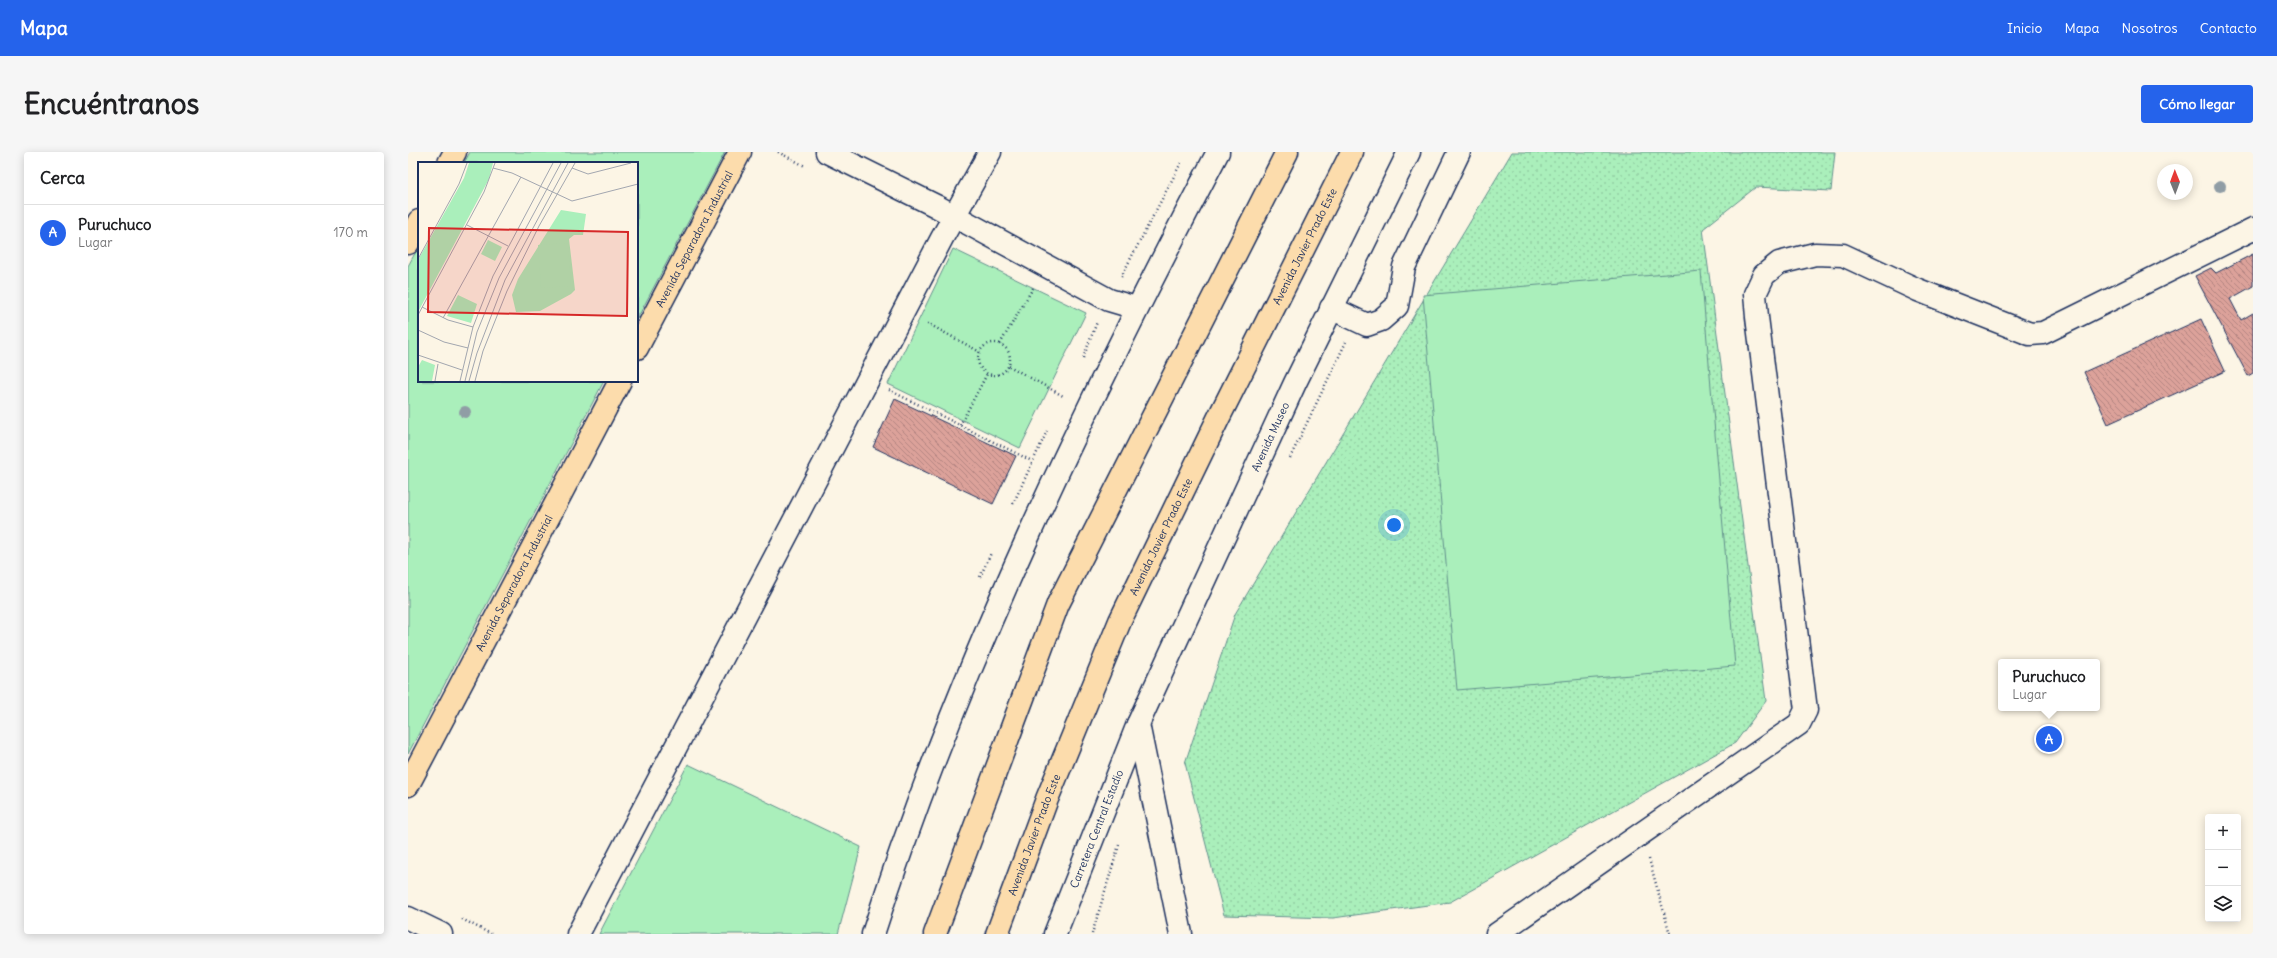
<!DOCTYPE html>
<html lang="es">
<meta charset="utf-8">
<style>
body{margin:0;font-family:Delius,sans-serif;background:#f6f6f6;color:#202124}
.controls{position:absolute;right:12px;bottom:12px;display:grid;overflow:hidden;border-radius:4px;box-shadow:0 2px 10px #0003}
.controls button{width:36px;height:36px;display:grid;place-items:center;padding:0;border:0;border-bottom:1px solid #e0e0e0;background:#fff;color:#202124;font:20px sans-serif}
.compass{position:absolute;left:1749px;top:12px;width:36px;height:36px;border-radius:50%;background:#fff;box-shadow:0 2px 10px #0003;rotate:359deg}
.you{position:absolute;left:986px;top:373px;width:14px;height:14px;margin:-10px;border:3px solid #fff;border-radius:50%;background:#1a73e8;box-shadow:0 0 0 6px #1a73e833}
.badge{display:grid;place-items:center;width:26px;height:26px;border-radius:50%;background:#2563eb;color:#fff;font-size:13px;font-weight:700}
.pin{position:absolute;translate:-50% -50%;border:2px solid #fff;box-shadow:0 1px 4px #0006}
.popup{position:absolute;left:1590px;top:507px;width:102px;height:52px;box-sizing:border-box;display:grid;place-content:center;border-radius:4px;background:#fff;filter:drop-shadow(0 1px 3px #0005);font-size:13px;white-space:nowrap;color:#757577}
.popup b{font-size:15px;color:#202124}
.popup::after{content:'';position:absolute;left:50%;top:100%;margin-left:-8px;border:8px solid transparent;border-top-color:#fff}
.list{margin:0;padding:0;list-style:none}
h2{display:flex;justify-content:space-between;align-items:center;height:52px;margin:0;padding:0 16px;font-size:17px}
h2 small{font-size:13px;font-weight:400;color:#757577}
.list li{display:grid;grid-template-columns:26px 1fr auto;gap:12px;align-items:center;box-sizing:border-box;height:56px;padding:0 16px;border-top:1px solid #e0e0e0}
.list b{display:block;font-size:15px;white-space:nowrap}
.list p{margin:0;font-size:13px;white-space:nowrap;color:#757577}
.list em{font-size:13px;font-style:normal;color:#757577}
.icon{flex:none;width:22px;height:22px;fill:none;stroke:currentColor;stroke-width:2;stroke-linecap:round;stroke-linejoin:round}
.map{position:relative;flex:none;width:1845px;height:782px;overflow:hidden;border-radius:4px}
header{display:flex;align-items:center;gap:24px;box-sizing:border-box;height:56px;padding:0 20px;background:#2563eb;color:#fff}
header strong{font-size:19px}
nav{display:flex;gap:22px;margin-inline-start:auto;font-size:14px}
.intro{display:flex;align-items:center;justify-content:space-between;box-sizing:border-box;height:96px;padding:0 24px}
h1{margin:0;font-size:28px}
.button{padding:10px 18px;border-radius:4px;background:#2563eb;color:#fff;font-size:14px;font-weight:700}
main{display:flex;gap:24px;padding:0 24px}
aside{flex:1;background:#fff;border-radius:4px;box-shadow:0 2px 10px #0003}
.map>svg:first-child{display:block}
.grass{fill:url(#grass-dots);stroke:#628f8c}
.green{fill:#aaefbb;stroke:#628f8c}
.building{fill:url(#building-back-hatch);stroke:#1b2f5e}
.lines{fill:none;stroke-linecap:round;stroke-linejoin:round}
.minor-casing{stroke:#1b2f5e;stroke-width:25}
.major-casing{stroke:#1b2f5e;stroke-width:25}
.path{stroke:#1b2f5e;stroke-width:2.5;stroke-dasharray:1 3;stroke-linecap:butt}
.minor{stroke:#fcf5e5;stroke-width:22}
.major{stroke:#fcdcac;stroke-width:22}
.tree{fill:#909da5}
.labels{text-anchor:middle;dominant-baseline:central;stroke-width:3;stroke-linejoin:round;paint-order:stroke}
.street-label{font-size:11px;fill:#1b2f5e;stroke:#fcf5e5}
.inset-road{fill:none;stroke:#a2a6af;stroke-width:1}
.view{fill:#d62828;fill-opacity:0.15;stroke:#d62828;stroke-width:2}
.inset-edge{fill:none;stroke:#1b2f5e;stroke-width:2}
</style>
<header>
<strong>Mapa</strong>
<nav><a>Inicio</a><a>Mapa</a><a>Nosotros</a><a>Contacto</a></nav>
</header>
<div class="intro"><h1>Encuéntranos</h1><a class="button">Cómo llegar</a></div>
<main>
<aside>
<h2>Cerca<small></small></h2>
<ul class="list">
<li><span class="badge">A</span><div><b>Puruchuco</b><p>Lugar</p></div><em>170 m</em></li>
</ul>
</aside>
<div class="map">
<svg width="1845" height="782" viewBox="0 0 1845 782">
<defs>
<pattern id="grass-dots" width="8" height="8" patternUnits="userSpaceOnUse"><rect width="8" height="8" fill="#aaefbb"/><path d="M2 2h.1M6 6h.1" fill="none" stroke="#92cda3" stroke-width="1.8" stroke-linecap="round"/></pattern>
<pattern id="building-back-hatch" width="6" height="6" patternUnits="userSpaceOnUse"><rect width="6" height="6" fill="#dca29a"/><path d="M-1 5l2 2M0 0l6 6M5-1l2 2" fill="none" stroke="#b28481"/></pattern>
</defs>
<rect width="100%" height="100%" fill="#fcf5e5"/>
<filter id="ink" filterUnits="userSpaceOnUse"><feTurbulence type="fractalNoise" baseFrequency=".025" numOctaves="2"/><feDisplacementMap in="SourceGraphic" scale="8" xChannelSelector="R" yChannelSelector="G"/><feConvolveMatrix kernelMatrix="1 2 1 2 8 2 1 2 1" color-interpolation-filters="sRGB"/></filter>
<g filter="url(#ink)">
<!-- grass -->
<polygon class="grass" points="1104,0 1427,0 1423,39 1348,35 1295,77 1358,549 1327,591 1042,750 925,766 816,763 777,611 827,462"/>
<!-- green -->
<g class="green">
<polygon points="62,0 317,0 229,167 229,11 56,11"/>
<polygon points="11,94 11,229 196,229 0,602 0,114"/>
<polygon points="545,97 678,161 612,296 480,232"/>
<polygon points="1293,119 1327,514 1049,538 1015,143"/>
<polygon points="280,612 453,695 430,782 191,782"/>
</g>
<!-- building -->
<g class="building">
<polygon points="1845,102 1845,134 1822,147 1833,168 1845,161 1845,221 1840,224 1787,124 1803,116 1808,121"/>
<polygon points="1793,167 1817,219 1700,272 1676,220"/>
<polygon points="487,247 608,304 585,352 465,295"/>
</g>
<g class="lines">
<defs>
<g id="minor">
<polyline points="419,0 528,54 701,148 728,156"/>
<polyline points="923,156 959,173 973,168 989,154 996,115 1051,0"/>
<polyline points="730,572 773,782"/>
<polyline points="0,766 33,782"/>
<polyline points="170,782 534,86 582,0"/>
<path d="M465 782C552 510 678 252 810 0"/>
<path id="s1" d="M647 782 730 572 887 231 1001 0"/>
<polyline points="1089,782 1391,572 1398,558 1349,165 1347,142 1356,123 1371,111 1407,102 1435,103 1510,138 1622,182 1635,181 1845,77"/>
</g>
<g id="major">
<polyline points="41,11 47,0"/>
<polyline points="0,91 11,69"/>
<path id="s2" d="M229 196 332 0"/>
<path id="s3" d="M0 633 212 229"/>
<polyline points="527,782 650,452 879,0"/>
<path id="s4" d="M589 782 639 647 712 469 810 267 944 0"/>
</g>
</defs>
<!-- minor casing -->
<use href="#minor" class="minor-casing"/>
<!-- major casing -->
<use href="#major" class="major-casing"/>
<!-- path -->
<g class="path">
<polyline points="370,0 397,14"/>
<polyline points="713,125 774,9"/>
<polyline points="519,171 572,200"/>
<circle cx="586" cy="207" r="16"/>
<polyline points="592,192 625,136"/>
<polyline points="675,206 689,170"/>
<polyline points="601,214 657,245"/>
<polyline points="481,238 624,309"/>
<polyline points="552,273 579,222"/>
<polyline points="882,306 938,190"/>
<polyline points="605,352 639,279"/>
<polyline points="572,425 583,401"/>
<polyline points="1241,707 1262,782"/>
<polyline points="54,767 83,782"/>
<polyline points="684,782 711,693"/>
</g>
<!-- minor -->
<use href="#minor" class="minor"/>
<!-- major -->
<use href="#major" class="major"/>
</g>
<!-- trees -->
<g class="tree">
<circle cx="1812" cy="34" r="6"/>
<circle cx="57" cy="260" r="6"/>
</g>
</g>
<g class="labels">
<!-- street labels -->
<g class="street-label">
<text stroke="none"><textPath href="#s2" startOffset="123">Avenida Separadora Industrial</textPath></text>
<text stroke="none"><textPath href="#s4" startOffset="754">Avenida Javier Prado Este</textPath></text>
<text stroke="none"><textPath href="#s1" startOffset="542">Avenida Museo</textPath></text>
<text stroke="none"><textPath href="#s4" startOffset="430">Avenida Javier Prado Este</textPath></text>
<text stroke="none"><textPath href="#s3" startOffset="228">Avenida Separadora Industrial</textPath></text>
<text stroke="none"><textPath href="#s1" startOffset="113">Carretera Central Estadio</textPath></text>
<text stroke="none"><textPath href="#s4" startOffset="106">Avenida Javier Prado Este</textPath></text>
</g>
</g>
<!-- overview -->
<g transform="translate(10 10)">
<rect width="220" height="220" fill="#fcf5e5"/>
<path d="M143 48 168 52 165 73H156L151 77 157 128 153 132 122 149 98 150 94 133 100 117Z" fill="#aaefbb"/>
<path d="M51 1H75L71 17 0 150V98L46 16ZM70 78 84 85 77 99 63 92ZM150 81 153 124 123 126 120 83ZM40 133 59 142 53 161 29 154ZM4 198 17 203 14 219H0V205Z" fill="#aaefbb"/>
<path class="inset-road" d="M75 6 94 11 154 39 220 22M154 6 170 12 213 1M49 63 90 84M0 97 41 22 49 1M4 145 30 158 55 165M0 153 66 30 77 1M25 156 103 15M0 168 26 180 50 186M0 193 44 208M17 219 20 202M42 219 55 165 75 114 135 1M47 219 59 170 81 116 143 1M51 219 59 191 87 118 150 1M57 219 65 189 89 129 121 64 157 1"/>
<path class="view" d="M11 66 210 70 209 154 10 150Z"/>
<rect width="220" height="220" class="inset-edge"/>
</g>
</svg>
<div class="controls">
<button>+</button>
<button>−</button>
<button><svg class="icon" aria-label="layers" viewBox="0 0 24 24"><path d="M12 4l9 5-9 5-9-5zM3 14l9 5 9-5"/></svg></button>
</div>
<svg class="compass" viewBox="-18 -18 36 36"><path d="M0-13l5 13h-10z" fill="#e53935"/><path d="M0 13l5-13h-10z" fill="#757577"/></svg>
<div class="you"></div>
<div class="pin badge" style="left:1641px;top:587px">A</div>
<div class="popup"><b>Puruchuco</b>Lugar</div>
</div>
</main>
